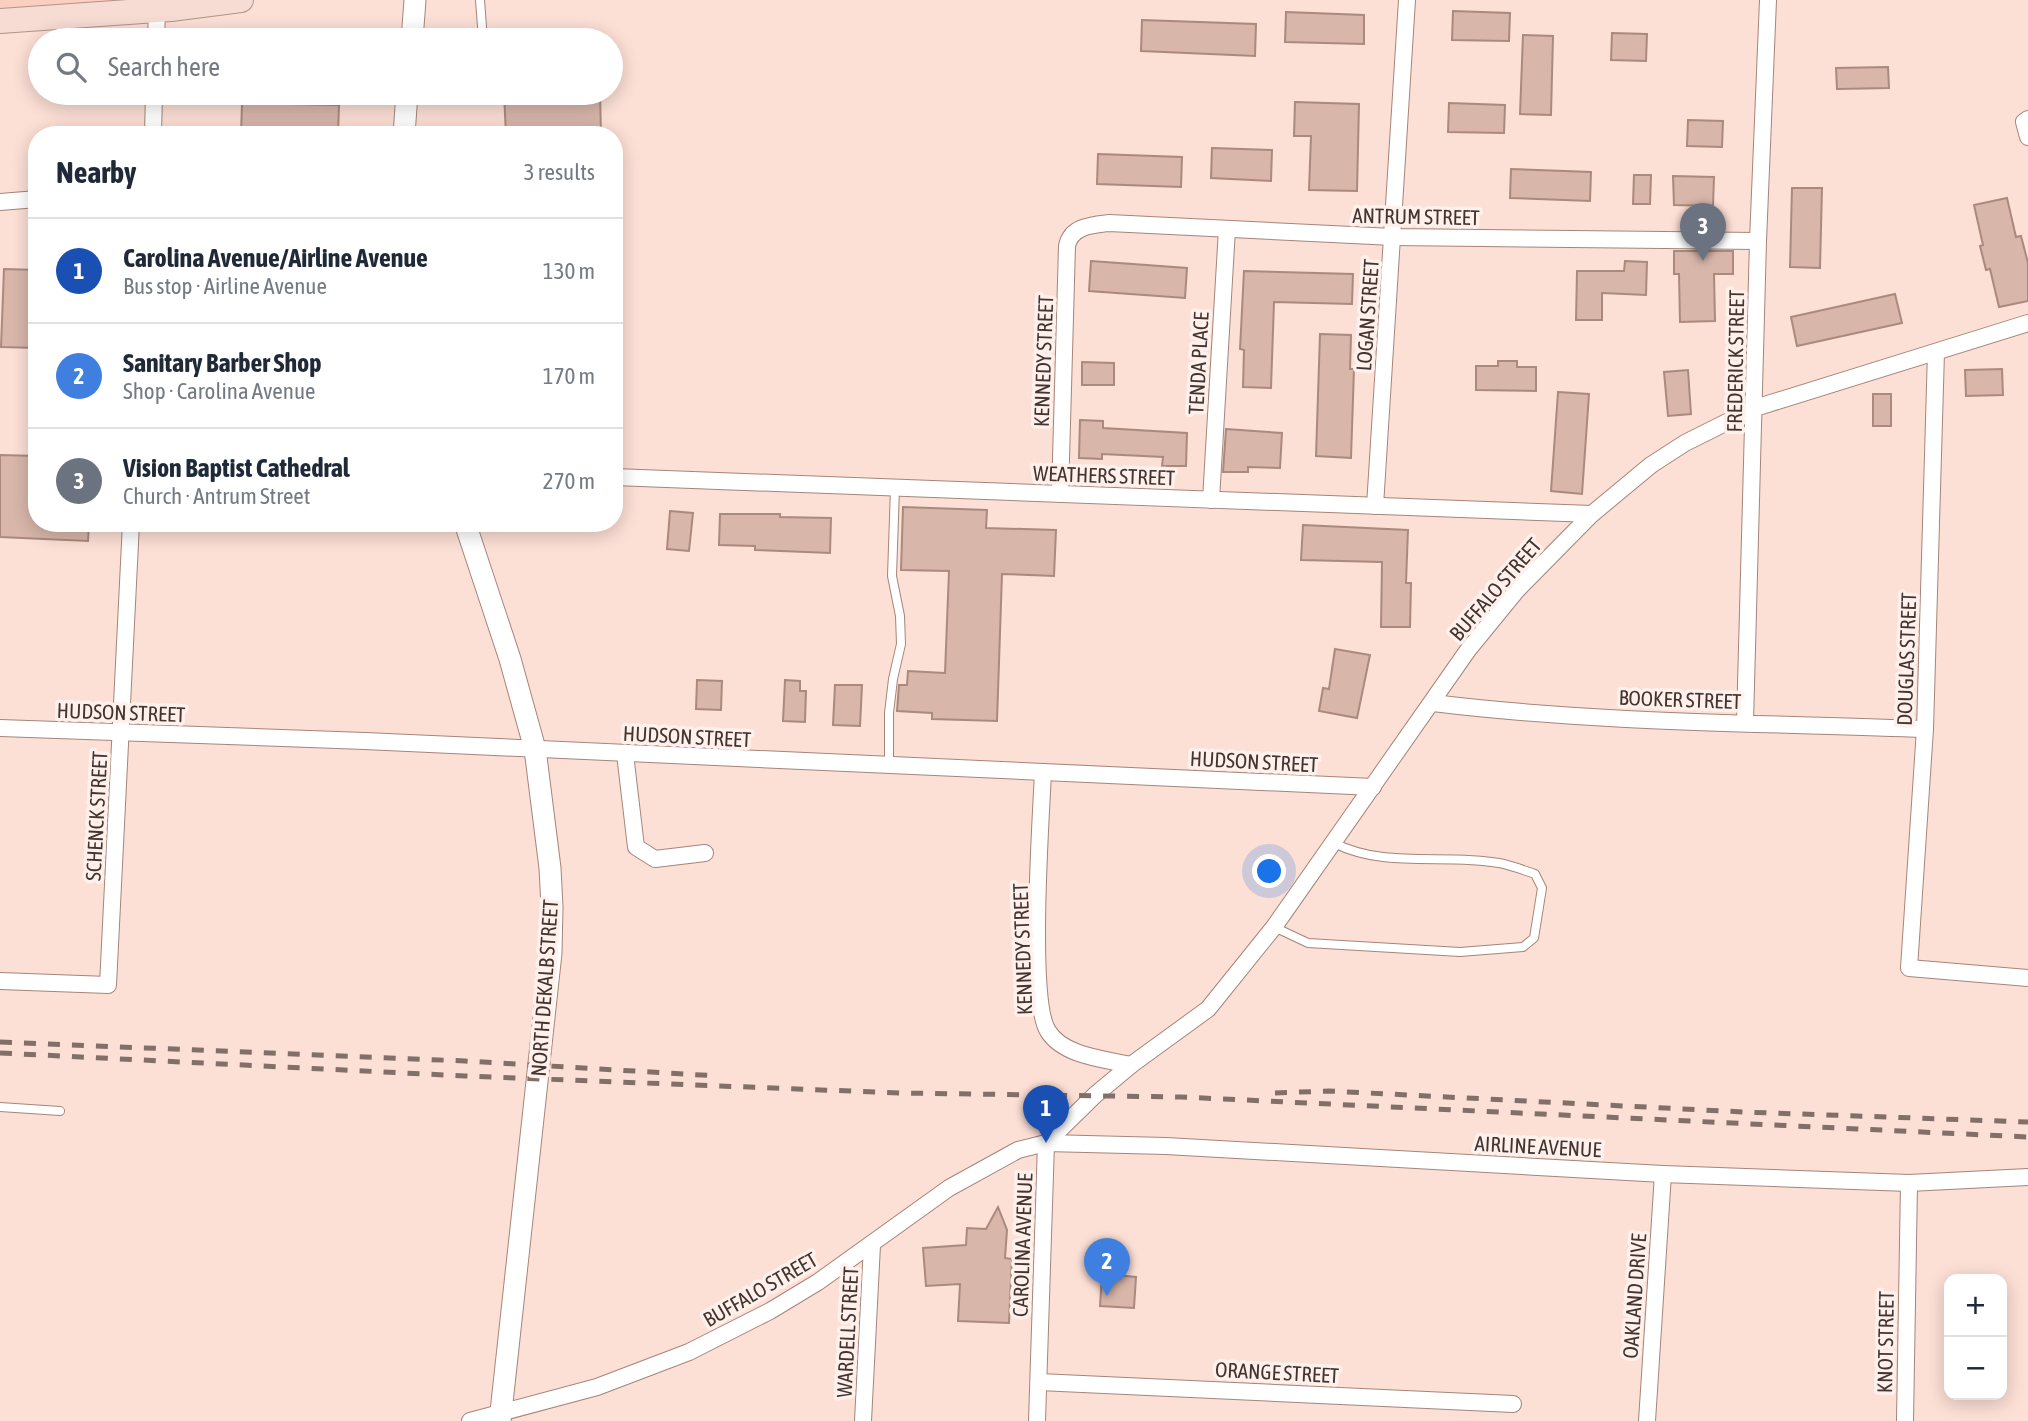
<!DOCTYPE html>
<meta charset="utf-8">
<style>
body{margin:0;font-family:"Asap Condensed",sans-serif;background:#f2f2f3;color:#1f2937}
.controls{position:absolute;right:21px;bottom:21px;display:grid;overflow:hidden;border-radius:14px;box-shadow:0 4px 18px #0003}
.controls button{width:63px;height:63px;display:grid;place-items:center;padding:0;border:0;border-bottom:2px solid #e0e1e3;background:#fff;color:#1f2937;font:35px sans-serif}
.you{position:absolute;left:1270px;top:872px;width:24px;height:24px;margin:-18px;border:5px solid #fff;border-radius:50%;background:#1a73e8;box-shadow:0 0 0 10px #1a73e833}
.badge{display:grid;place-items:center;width:46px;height:46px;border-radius:50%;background:#235d94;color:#fff;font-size:23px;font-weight:700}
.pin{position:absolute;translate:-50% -58px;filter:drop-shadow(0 2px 4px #0008)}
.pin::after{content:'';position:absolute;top:37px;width:24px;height:21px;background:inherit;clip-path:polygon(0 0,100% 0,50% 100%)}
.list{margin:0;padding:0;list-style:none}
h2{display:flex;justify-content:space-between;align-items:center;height:91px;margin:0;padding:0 28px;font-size:30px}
h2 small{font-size:23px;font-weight:400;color:#747a83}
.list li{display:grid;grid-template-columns:46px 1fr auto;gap:21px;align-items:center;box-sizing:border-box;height:105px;padding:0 28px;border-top:2px solid #e0e1e3}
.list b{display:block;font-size:26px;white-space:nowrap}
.list p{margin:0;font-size:23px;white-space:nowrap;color:#747a83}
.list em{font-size:23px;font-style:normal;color:#747a83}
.icon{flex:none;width:38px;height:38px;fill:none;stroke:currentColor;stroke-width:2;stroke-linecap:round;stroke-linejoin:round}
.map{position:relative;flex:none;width:2028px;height:1421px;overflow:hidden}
.search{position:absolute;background:#fff;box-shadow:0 4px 18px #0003;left:28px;top:28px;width:595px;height:77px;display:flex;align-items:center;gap:18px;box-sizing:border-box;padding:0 24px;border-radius:38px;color:#747a83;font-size:26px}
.panel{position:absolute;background:#fff;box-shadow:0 4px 18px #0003;left:28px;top:126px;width:595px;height:406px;border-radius:28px}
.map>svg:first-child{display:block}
.built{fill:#facfbf}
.building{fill:#d8b6aa;stroke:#aa8a7e;stroke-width:2}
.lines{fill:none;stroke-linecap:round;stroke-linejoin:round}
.lane-casing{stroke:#a58579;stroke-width:10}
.street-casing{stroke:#a58579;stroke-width:18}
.secondary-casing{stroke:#a58579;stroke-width:23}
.primary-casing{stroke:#b39387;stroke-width:26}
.lane{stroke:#fff;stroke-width:8}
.street{stroke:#fff;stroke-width:16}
.secondary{stroke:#fff;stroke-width:21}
.primary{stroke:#f6dcd3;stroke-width:24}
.rail{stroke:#826f68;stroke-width:5;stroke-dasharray:12 12;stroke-linecap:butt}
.labels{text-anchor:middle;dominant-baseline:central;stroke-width:7;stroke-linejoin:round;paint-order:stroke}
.street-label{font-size:21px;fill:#423530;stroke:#fff0eb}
</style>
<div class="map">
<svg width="2028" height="1421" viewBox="0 0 2028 1421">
<rect width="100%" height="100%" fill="#fcdfd5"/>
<!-- built -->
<polygon class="built" points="0,0 241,0 0,21"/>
<!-- building -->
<g class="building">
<polygon points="1453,11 1510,13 1509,41 1452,40"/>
<polygon points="1286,12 1364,15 1364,44 1285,42"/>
<polygon points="1142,20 1256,24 1255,56 1141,51"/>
<polygon points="1612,33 1647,34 1646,61 1611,60"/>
<polygon points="1523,35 1553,36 1551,115 1520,114"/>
<polygon points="1888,67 1889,88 1837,89 1836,68"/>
<polygon points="504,93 600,93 601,135 506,135"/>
<polygon points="1295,102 1359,104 1357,191 1309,190 1311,136 1294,136"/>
<polygon points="242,103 339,105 338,135 241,135"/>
<polygon points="1449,103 1505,105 1504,133 1448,132"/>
<polygon points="1688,120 1723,121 1722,147 1687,146"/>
<polygon points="1212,148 1272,150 1271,181 1211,178"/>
<polygon points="1098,154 1182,157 1181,187 1097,184"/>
<polygon points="1511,169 1591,172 1590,201 1510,198"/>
<polygon points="1634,175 1651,175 1650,204 1633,204"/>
<polygon points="1673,176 1714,177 1713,206 1674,205"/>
<polygon points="1792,188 1822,188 1820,268 1790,267"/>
<polygon points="2007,198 2016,237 2021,236 2028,263 2028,301 1999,307 1990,269 1986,270 1980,246 1983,245 1974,205"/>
<polygon points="1674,251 1733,251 1733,274 1714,274 1715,321 1680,322 1679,274 1674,274"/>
<polygon points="1091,261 1187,268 1185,298 1089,291"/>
<polygon points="1625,261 1647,262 1646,295 1602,293 1602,320 1576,320 1577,271 1624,271"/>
<polygon points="4,269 37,270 37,348 1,347"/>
<polygon points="1244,271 1353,274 1352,304 1274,302 1271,388 1243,387 1244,350 1240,349"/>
<polygon points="1895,294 1902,323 1797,346 1791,317"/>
<polygon points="1320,334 1351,335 1350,369 1354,369 1351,458 1316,456"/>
<polygon points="1498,361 1517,361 1517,367 1536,367 1536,391 1476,390 1476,366 1498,366"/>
<polygon points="1082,362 1114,363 1114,385 1082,385"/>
<polygon points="2002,369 2003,395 1966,396 1965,370"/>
<polygon points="1688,370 1691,414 1668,416 1664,372"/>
<polygon points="1558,392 1589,394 1582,494 1551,491"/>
<rect x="1873" y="394" width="18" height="32"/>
<polygon points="1080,420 1103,421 1103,428 1187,433 1186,466 1162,466 1163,457 1102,454 1102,459 1079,458"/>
<polygon points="1226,429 1282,433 1280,468 1248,467 1248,472 1223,472"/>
<polygon points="0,455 37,456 37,523 89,523 88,541 0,537"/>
<polygon points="903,507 987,510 986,528 1056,530 1054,576 1002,574 997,721 932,719 932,713 897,711 899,685 907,685 908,671 945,673 949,571 901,570"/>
<polygon points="670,511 693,513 689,551 667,549"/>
<polygon points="720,514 780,514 780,517 831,518 830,553 755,550 755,546 719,545"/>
<polygon points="1303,525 1408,530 1406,583 1411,583 1410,627 1381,627 1382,562 1301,560"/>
<polygon points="1335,649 1370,655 1357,718 1319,711 1323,688 1329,689"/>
<polygon points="697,680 722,681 721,710 696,709"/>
<polygon points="785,680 800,681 800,691 806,691 805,722 783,721"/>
<polygon points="835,685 862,685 860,726 833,725"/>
<polygon points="998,1207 1007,1230 1005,1258 1012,1259 1009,1323 958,1321 960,1284 926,1286 923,1248 966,1245 967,1228 986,1229"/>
<polygon points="1102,1274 1136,1277 1134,1308 1100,1306"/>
</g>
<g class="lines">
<defs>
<g id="lane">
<polyline points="480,0 483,40"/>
<polyline points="889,765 889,713 893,679 901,644 900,616 892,576 895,488"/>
<path d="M1274 927 1308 943 1460 952 1523 947 1534 938 1542 888 1535 874C1523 870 1511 865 1499 863 1444 853 1385 869 1334 843"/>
<polyline points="0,1107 60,1111"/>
</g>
<g id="street">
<polyline points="156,40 157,10"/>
<polyline points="2028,119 2024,122 2028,137"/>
<polyline points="153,135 154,93"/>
<polyline points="0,202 37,199"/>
<polyline points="1936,352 1925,729 1909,968 2028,978"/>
<polyline points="614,477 1592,514"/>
<path d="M1060 494 1067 246C1071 226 1092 225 1109 223L1393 237 1758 241"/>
<polyline points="1211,500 1227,229"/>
<polyline points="1375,506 1407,0"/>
<path d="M1433 703C1596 723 1762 723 1925 729"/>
<polyline points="1745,722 1758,241 1768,0"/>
<polyline points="0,728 365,741 1373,787"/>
<polyline points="625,754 636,847 655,859 705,853"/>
<path d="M1043 772C1041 818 1028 1000 1048 1031 1063 1056 1104 1059 1131 1065"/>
<polyline points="0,981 108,985 131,523"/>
<polyline points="1039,1382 1513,1404"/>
<polyline points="470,1421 597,1387 689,1352 770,1311 818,1282 949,1188 1018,1150 1046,1143 1166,1146 1663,1174 1909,1183 2028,1177"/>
<polyline points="863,1421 872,1245"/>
<polyline points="1037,1421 1046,1143 1095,1095 1131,1065 1208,1009 1274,927 1468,650 1517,590 1592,514 1651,465 1685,443 1755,408 2028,323"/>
<polyline points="1647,1421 1663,1174"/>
<polyline points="1905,1421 1909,1183"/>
</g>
<g id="secondary">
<polyline points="412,40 415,0"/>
<polyline points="404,135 407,93"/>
<polyline points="465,523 510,659 535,749 550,868 552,907 551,953 500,1421"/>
</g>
<polyline id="primary" points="0,21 171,9 241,0"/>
</defs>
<!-- lane casing -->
<use href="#lane" class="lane-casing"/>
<!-- street casing -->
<use href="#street" class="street-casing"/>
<!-- secondary casing -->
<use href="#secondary" class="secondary-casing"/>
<!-- primary casing -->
<use href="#primary" class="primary-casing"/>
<!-- lane -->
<use href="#lane" class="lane"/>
<!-- street -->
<use href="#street" class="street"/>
<!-- secondary -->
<use href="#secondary" class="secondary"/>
<!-- primary -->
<use href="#primary" class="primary"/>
<!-- rail -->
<g class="rail">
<polyline points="0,1042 465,1061 718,1076"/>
<polyline points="0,1053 465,1076 900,1093 1181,1097 2028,1137"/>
<polyline points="1275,1093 1329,1091 1743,1112 2028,1122"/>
</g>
</g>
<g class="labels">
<!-- street labels -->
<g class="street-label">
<text transform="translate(1416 216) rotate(1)">ANTRUM STREET</text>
<text transform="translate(1367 315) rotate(-86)">LOGAN STREET</text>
<text transform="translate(1043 361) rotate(-88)">KENNEDY STREET</text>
<text transform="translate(1735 361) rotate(-89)">FREDERICK STREET</text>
<text transform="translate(1198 363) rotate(-87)">TENDA PLACE</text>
<text transform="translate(1104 475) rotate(2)">WEATHERS STREET</text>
<text transform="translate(1495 589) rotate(-49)">BUFFALO STREET</text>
<text transform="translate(1906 659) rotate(-88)">DOUGLAS STREET</text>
<text transform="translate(1680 699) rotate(2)">BOOKER STREET</text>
<text transform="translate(121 712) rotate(2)">HUDSON STREET</text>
<text transform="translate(687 736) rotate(3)">HUDSON STREET</text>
<text transform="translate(1254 761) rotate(3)">HUDSON STREET</text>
<text transform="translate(96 816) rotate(-87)">SCHENCK STREET</text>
<text transform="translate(1022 949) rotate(-92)">KENNEDY STREET</text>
<text transform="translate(544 988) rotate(-86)">NORTH DEKALB STREET</text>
<text transform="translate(1538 1146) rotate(3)">AIRLINE AVENUE</text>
<text transform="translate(1022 1245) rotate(-88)">CAROLINA AVENUE</text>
<text transform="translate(760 1289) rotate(-30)">BUFFALO STREET</text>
<text transform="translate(1634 1296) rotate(-86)">OAKLAND DRIVE</text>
<text transform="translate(847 1332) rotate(-87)">WARDELL STREET</text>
<text transform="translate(1885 1342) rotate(-89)">KNOT STREET</text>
<text transform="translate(1277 1372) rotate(3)">ORANGE STREET</text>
</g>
</g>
</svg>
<div class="controls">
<button>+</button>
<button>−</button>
</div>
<div class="you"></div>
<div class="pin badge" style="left:1046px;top:1143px;background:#1a4fb4">1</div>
<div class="pin badge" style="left:1107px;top:1296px;background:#3f7fe0">2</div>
<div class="pin badge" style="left:1703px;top:261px;background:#6b7280">3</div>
<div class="search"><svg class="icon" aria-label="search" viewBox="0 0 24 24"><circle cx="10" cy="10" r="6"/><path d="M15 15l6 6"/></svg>Search here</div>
<section class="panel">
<h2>Nearby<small>3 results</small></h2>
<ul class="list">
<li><span class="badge" style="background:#1a4fb4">1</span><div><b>Carolina Avenue/Airline Avenue</b><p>Bus stop · Airline Avenue</p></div><em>130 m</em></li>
<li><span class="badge" style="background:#3f7fe0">2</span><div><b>Sanitary Barber Shop</b><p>Shop · Carolina Avenue</p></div><em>170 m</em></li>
<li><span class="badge" style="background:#6b7280">3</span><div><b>Vision Baptist Cathedral</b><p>Church · Antrum Street</p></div><em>270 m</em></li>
</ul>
</section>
</div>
